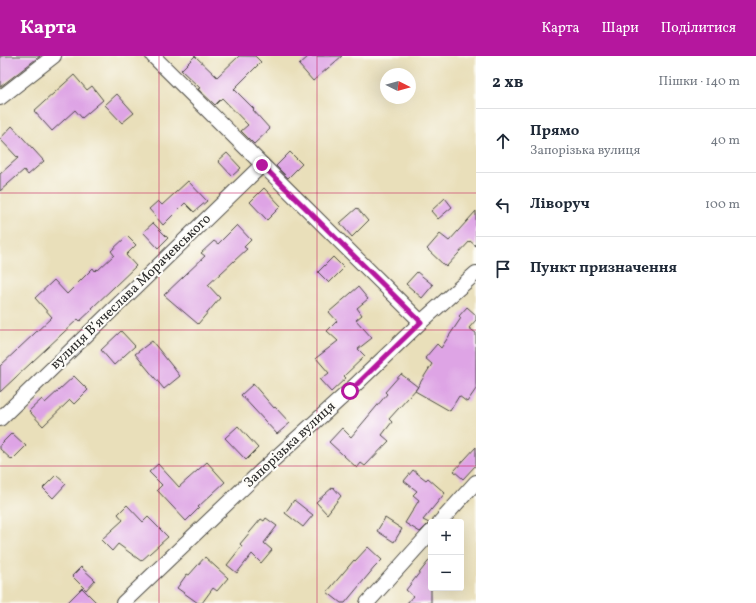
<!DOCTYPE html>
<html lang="uk">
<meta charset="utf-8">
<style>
body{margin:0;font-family:Vollkorn,serif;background:#f2f2f3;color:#1f2937}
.controls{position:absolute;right:12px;bottom:12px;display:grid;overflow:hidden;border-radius:4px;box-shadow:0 4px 16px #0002}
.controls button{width:36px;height:36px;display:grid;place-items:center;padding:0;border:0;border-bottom:1px solid #e0e1e3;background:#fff;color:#1f2937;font:20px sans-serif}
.compass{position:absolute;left:380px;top:12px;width:36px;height:36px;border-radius:50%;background:#fff;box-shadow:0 4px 16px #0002;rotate:96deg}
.stop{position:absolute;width:12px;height:12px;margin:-9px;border:3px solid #b5179e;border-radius:50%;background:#fff}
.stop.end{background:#b5179e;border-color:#fff;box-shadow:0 1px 4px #0008}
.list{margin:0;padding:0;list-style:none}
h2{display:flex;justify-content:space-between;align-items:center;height:52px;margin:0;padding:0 16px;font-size:17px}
h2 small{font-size:13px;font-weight:400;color:#747a83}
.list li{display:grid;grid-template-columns:26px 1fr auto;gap:12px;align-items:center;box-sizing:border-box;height:64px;padding:0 16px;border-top:1px solid #e0e1e3}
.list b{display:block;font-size:15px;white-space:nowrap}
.list p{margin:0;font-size:13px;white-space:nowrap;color:#747a83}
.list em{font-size:13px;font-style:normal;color:#747a83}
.icon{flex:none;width:22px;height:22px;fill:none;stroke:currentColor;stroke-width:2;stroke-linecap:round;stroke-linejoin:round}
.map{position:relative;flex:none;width:476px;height:547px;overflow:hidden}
header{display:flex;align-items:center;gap:24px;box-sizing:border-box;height:56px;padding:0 20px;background:#b5179e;color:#fff}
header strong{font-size:19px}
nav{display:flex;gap:22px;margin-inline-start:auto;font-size:14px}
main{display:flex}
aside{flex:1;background:#fff}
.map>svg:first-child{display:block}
.building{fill:#dea4e5}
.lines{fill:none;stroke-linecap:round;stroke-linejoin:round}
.minor-casing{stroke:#484640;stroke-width:16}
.minor{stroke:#fff;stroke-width:14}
.route{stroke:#b5179e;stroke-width:5}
.grid{fill:none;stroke:#c2185b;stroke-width:1;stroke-opacity:0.55}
.labels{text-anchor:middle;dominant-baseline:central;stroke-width:4;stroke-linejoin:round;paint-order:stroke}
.street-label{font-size:14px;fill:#2b2b2b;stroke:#fdfcf7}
</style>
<header>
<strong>Карта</strong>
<nav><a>Карта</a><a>Шари</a><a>Поділитися</a></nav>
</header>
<main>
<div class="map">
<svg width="476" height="547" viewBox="0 0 476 547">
<rect width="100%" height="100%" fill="#fdfcf7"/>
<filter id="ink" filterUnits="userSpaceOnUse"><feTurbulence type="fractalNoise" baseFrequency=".025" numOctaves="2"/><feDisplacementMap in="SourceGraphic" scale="8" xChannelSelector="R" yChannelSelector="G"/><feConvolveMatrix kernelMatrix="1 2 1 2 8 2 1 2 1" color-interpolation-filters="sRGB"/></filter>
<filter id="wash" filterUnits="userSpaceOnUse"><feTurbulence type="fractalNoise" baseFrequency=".012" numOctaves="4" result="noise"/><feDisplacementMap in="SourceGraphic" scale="16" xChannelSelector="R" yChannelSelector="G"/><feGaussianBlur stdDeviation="0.9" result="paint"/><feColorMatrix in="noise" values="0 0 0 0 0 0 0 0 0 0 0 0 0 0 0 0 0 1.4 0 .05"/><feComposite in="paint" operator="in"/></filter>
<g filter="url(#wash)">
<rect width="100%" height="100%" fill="#e9dfba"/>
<g id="blocks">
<!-- building -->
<g class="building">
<polygon points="0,0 40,0 0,31"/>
<polygon points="195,0 217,21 239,0 255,0 261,6 234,33 254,53 253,54 270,73 254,88 241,75 248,69 222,42 215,49 198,33 200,32 181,14"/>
<polygon points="309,0 342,0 313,25 299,9"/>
<polygon points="74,19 87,34 92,30 103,44 82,62 75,54 52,75 34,55"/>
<polygon points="117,38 134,57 122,67 105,49"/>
<polygon points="12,70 44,105 28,119 24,114 0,135 0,118 18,102 0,83"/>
<polygon points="290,96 302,108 288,122 276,110"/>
<polygon points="227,97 241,112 232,120 218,105"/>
<polygon points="188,125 207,145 194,156 185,147 163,169 149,153 158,145 162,149"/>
<polygon points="264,132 281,150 267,164 250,146"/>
<polygon points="445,142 452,151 438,163 431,155"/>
<polygon points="357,152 368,165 352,181 340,167"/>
<polygon points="476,155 476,190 470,185 446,211 427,193 440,178 449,185"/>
<polygon points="153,167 168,182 158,192 143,176"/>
<polygon points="237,169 251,184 244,191 247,193 208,229 220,242 198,268 164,239 205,200 201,197 214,185 218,188"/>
<polygon points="127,180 136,189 126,199 136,210 92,252 93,253 80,265 78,263 0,336 0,310 52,261 35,242 54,224 67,238 93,212 95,215 97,213 98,214 114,199 111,195"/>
<polygon points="333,201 344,212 329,227 318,216"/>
<polygon points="417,216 433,229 422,242 406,228"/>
<polygon points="358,231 368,243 357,252 362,259 356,264 372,282 358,293 365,300 344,320 346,322 331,336 320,324 329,317 316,302 338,285 327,275 337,265 329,256"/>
<polygon points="467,251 476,259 476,264 469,272 476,277 476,333 467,346 459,340 450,355 415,335 432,308 425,302 437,288 441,292 461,262 459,260"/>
<polygon points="121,275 135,290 114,309 101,294"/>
<polygon points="152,285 180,320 164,333 135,298"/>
<polygon points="401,318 418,331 389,363 392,366 382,379 389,385 365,410 361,407 357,412 329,386 342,372 351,381 387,338 385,336"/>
<polygon points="74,320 88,334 74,348 70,344 43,370 29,355 42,343 45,347"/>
<polygon points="253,328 274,352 275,351 290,367 277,378 241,339"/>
<polygon points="238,370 258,392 246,404 225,382"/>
<polygon points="12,377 26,390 12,404 0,393 0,389"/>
<polygon points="476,391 476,409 463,423 454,415"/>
<polygon points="207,406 225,426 198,451 199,452 186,465 157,434 162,429 149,416 158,408 179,431"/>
<polygon points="413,414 426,424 428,422 445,437 423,464 429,467 420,476 405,467 419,444 413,439 417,435 404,425"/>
<polygon points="56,419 66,428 53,442 43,432"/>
<polygon points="333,431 341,440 327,458 316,446"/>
<polygon points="294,444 313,459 303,471 285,457"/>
<polygon points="127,449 143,466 148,461 168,481 141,505 118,488 112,495 101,484 123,464 118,458"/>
<polygon points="266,462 277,470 264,487 272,494 261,507 252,498 237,517 227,509 242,490 240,488 261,463 264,465"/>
<polygon points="385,462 402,473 394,486 377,475"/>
<polygon points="368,491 382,504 374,512 345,547 341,547 327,536 354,504 355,505"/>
<polygon points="205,501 228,522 217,535 213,532 202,547 198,547 177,532 187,518 189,519"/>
<polygon points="431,502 431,547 407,547 413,540 406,534"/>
<polygon points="81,511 95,524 86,534 72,520"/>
<polygon points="82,532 97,547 67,547"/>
</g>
</g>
</g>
<g filter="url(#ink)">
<use href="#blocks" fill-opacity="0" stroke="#484640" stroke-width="1"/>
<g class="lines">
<defs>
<g id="minor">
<polyline points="153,0 421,266"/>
<polyline points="0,42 54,0"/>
<polyline points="0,363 262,109"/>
<polyline points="440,466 476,426"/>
<polyline points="123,547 260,416 349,335 421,266 476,217"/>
<polyline points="367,547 431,476"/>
</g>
</defs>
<!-- minor casing -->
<use href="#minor" class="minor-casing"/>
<!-- minor -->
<use href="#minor" class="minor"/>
</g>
</g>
<g class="lines" filter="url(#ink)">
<!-- route -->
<polyline class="route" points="262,109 421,266 350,335"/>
</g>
<!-- grid -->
<path class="grid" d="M159 0V547M317 0V547M0 137H476M0 274H476M0 410H476"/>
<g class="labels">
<!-- street labels -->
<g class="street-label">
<text transform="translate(131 236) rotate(-44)">вулиця В’ячеслава Морачевського</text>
<text transform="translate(290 389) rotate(-43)">Запорізька вулиця</text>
</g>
</g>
</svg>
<div class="controls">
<button>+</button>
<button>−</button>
</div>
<svg class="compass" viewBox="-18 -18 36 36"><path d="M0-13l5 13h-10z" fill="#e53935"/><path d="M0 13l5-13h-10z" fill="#747a83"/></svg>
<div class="stop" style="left:350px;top:335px"></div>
<div class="stop end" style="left:262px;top:109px"></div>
</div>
<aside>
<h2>2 хв<small>Пішки · 140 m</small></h2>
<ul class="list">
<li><svg class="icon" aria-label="ahead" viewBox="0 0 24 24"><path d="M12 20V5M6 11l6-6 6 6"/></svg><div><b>Прямо</b><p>Запорізька вулиця</p></div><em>40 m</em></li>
<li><svg class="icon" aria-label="left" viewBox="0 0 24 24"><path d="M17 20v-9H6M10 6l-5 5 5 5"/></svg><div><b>Ліворуч</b></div><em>100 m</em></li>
<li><svg class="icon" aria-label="arrive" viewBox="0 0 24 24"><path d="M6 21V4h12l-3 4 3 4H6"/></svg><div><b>Пункт призначення</b></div></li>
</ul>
</aside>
</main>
